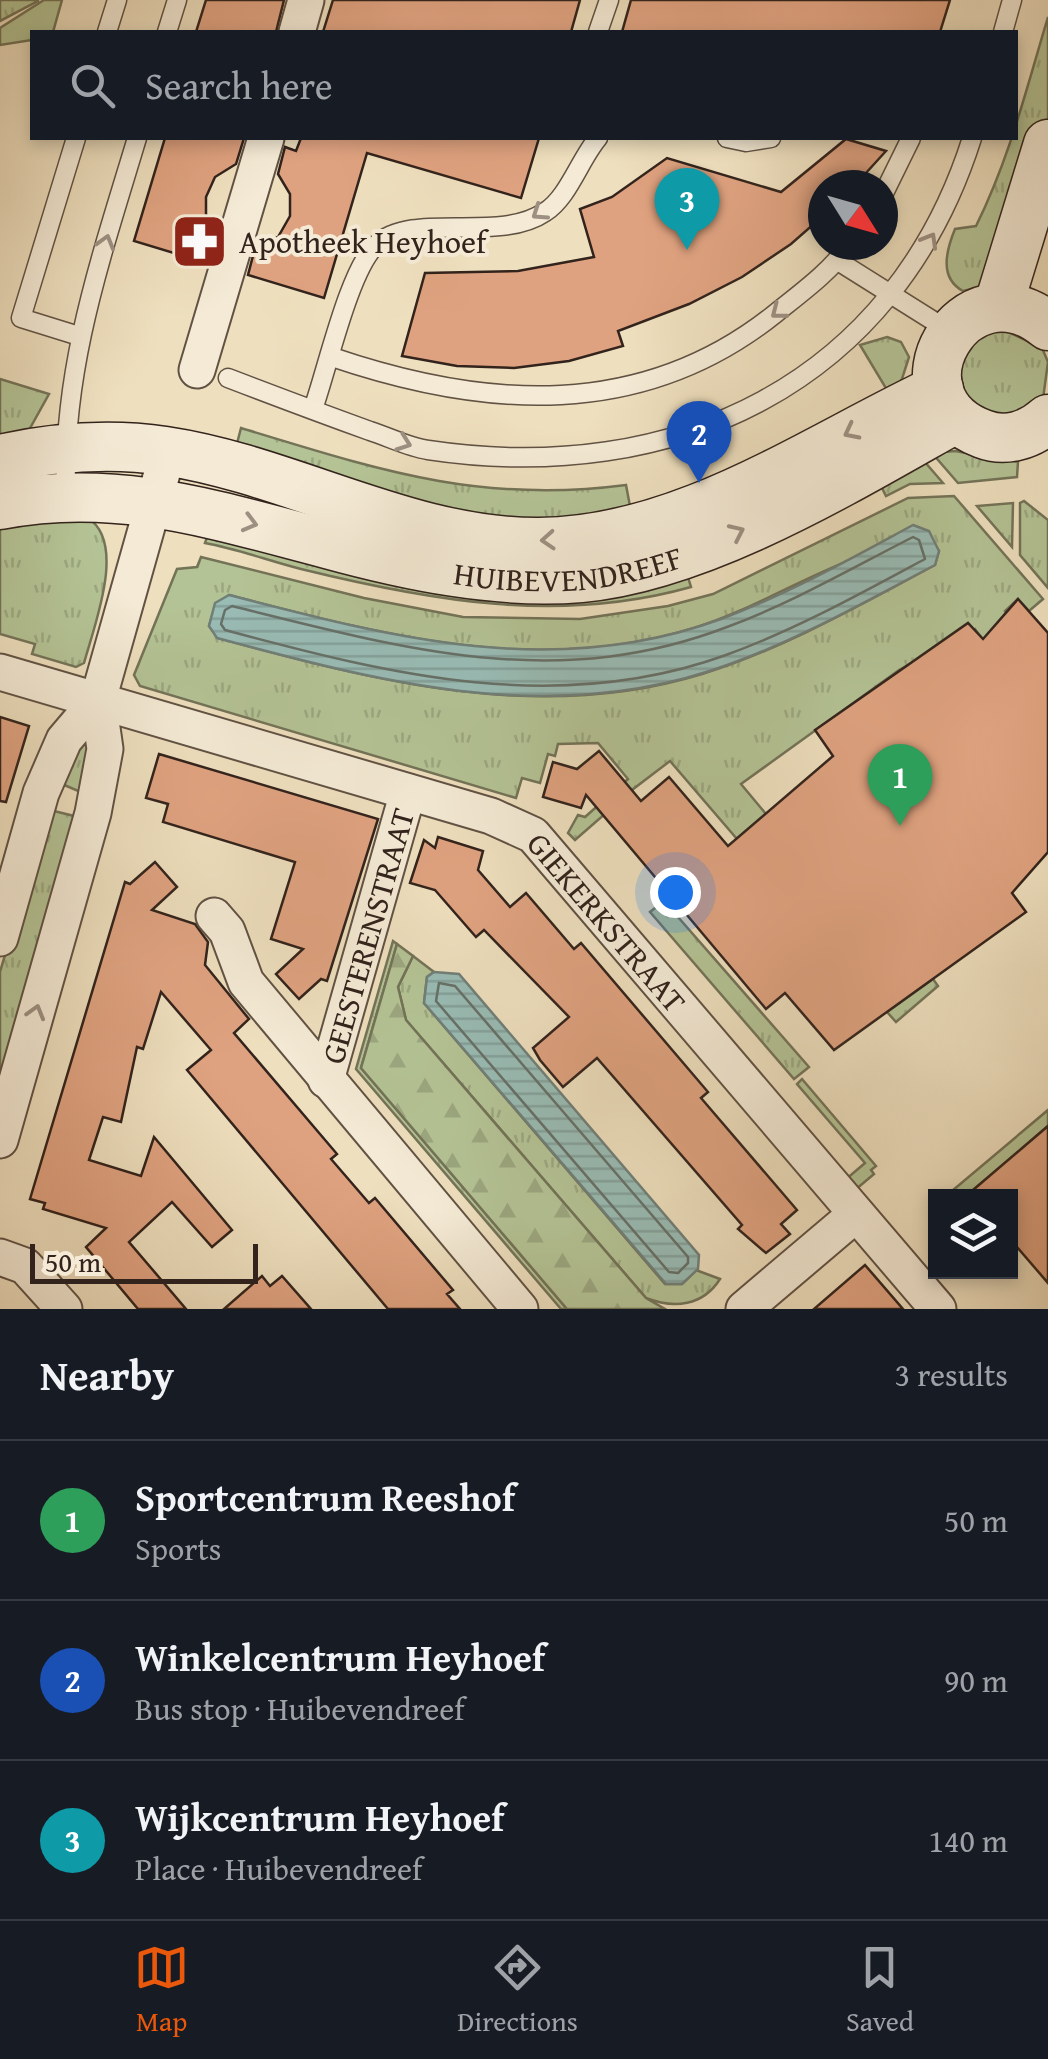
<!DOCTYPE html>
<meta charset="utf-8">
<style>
body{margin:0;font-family:"Gentium Book Plus",serif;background:#242831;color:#f1f3f6}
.controls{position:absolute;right:30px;bottom:30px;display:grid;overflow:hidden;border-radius:0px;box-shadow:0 5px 15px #0003}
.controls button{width:90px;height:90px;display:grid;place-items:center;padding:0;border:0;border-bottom:2px solid #363941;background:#171b24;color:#f1f3f6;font:50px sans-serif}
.compass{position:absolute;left:808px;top:170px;width:90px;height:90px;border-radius:50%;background:#171b24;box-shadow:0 5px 15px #0003;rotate:127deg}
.scale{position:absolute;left:30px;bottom:25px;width:228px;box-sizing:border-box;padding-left:10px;border:5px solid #32231c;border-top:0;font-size:28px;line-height:35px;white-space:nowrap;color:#32231c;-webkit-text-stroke:8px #f4ead5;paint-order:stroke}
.you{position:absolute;left:675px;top:892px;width:35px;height:35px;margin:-25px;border:8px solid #fff;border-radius:50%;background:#1a73e8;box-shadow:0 0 0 15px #1a73e833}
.badge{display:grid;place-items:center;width:65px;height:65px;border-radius:50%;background:#ea580c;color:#fff;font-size:32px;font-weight:700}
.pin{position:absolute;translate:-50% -82px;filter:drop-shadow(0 2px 5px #0008)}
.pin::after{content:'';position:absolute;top:52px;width:35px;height:30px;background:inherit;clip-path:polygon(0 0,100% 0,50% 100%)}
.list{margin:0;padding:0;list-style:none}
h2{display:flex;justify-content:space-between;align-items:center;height:130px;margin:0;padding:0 40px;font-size:42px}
h2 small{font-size:32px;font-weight:400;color:#9ea1a6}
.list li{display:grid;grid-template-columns:65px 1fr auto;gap:30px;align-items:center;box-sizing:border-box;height:160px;padding:0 40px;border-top:2px solid #363941}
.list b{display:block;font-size:38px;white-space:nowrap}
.list p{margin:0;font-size:32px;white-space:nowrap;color:#9ea1a6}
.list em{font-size:32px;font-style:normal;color:#9ea1a6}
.icon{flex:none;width:55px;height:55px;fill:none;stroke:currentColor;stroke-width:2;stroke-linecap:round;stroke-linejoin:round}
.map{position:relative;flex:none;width:1048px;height:1309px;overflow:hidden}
.search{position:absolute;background:#171b24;box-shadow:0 5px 15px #0003;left:30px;right:30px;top:30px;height:110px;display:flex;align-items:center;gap:25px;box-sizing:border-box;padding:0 35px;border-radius:0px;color:#9ea1a6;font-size:38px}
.sheet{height:610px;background:#171b24}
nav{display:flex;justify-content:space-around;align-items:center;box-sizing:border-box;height:140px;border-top:2px solid #363941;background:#171b24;font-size:28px;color:#9ea1a6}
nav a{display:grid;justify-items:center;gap:5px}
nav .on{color:#ea580c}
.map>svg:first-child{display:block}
.grass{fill:url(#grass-tufts);stroke:#737358;stroke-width:2.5;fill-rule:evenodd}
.forest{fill:url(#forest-firs);stroke:#737358;stroke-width:2.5}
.water{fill:url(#water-rules);stroke:#707f78;stroke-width:2.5}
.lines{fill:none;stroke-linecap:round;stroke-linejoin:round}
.shore{stroke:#667068;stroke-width:2.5}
.building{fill:#dfa280;stroke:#32231c;stroke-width:2.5}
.lane-casing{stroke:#615244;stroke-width:21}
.street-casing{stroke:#615244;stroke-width:39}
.secondary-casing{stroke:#32231c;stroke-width:51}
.lane{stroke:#f4ead5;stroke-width:18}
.street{stroke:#f4ead5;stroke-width:35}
.secondary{stroke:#f4ead5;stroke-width:48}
.oneway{stroke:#9d9082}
.labels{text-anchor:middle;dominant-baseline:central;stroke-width:8;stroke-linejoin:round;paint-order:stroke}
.poi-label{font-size:32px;fill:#32231c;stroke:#f4ead5;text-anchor:start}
.street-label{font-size:32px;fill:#32231c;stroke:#f4ead5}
</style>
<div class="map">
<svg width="1048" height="1309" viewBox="0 0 1048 1309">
<defs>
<pattern id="grass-tufts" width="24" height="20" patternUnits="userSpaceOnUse" patternTransform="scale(2.5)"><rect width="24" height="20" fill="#b4c395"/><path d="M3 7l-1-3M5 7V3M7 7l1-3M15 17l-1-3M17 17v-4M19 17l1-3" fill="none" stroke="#9ba780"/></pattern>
<pattern id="forest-firs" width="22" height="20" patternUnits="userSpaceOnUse" patternTransform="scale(2.5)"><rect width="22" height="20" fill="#b4c395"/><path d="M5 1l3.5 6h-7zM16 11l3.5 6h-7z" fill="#9ba780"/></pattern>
<pattern id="water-rules" width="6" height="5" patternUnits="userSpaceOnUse" patternTransform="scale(2.5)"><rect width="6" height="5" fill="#99bcb5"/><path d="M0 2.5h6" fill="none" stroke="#84a19b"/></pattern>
</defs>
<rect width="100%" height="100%" fill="#eedfbe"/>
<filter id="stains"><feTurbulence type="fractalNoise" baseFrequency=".002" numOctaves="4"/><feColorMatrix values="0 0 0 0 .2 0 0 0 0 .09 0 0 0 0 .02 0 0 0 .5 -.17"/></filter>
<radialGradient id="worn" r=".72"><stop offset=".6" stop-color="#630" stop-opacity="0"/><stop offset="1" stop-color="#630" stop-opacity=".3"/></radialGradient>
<!-- grass -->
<g class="grass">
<polygon points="0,0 38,0 38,1 0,21"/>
<polygon points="44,0 62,0 53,32 32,32 32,40 0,45 0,28"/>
<path d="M1048 17V124L989 285 963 291C939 278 946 251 955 229L976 226C1010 157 1026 90 1048 17Z"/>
<polygon points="996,326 1042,348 1048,362 1043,399 1011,421 967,407 957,357"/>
<polygon points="887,337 901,342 909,357 902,379 890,395 860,345"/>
<polygon points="0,379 49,394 29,430 0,442"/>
<path d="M241 428C379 470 480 504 626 485L633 522 549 533 233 459Z"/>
<polygon points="955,451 1018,462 1017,477 958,483 932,453"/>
<polygon points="924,461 943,483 910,484 886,496 880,484"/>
<path d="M954 496 1043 599 1029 611 1018 599 1005 611 1035 645 1048 634 1012 679 975 629 899 670 741 784 766 814 737 839 670 761 632 790 636 799 630 792 575 840 568 833 578 815 585 817 628 779 598 743 558 744 555 756 548 754 540 783 522 778 516 798 140 686 134 675 177 569 197 567 201 557 364 598 463 617 580 619 668 606 713 594 908 498ZM928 535 939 551 935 565C860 605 783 649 702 674 539 724 376 681 218 638L209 626 215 606 229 595C384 635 537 677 694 628 746 612 792 584 841 564 869 552 899 544 928 535Z"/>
<polygon points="1024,501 1048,520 1048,588 1020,555 1020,503"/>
<polygon points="1013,503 1012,547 977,506"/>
<path d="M0 516 88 518C127 543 94 626 84 663L76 667 32 654 35 644 0 634Z"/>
<path d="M208 534 686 571 691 587C559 624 431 601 301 569 269 561 238 549 205 543Z"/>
<polygon points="88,744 85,794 62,784 81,745"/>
<polygon points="54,811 78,817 0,1111 0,972 45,820"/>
<polygon points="664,901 809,1067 794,1079 650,912"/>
<polygon points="393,941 397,944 361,1068 567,1309 561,1309 356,1069"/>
<path d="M413 956 434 972 427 977 424 1003 665 1284H682L696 1270 720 1279C703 1306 674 1309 646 1298L406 1020 398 987Z"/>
<polygon points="933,979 938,986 896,1022 887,1012"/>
<polygon points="802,1079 876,1166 871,1170 874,1174 855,1190 845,1180 865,1163 797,1084"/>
<polygon points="1048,1110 1048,1126 966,1196 946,1196"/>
</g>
<!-- forest -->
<polygon class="forest" points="397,944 413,956 398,987 406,1020 646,1298 665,1309 567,1309 361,1068"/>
<!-- water -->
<g class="water">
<path d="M913 525 929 531 939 551 935 565C868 600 802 638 730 664 558 728 388 684 217 638L209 626 215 603 229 595C394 638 555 680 721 619 788 594 850 559 913 525Z"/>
<polygon points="434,972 459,974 699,1255 698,1269 682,1284 666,1284 424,1003 427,977"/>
</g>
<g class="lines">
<!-- shore -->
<g class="shore">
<path d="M913 537 919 540 925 559C860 594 795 630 726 655 558 716 392 675 225 630L221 624 225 610 232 606C402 648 555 693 727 627 792 603 852 568 913 537Z"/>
<polygon points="439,983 455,986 688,1257 688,1263 678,1273 669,1272 436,1001"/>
</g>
</g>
<!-- building -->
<g class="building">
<polygon points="206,0 284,0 276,32 196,32"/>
<polygon points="333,0 580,0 571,32 323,32"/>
<polygon points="631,0 950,0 940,32 622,32"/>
<polygon points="165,138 244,138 236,164 215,177 206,197 206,214 215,234 207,263 134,241"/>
<polygon points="301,138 539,138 521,198 367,153 324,298 248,275 255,248 278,237 290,216 290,194 278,174 285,147 296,151"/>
<polygon points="846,139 886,151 855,185 823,185 823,216 791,244 742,277 689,304 618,331 623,346 569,361 514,368 457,366 402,356 425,273 518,271 594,257 580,209 612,197 667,158 781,192"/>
<polygon points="1018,599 1048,633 1048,852 1012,893 1026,912 834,1050 785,993 766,1009 586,795 581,808 543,797 553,762 577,769 599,751 641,801 669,777 728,846 833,756 815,730 968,623 983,639"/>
<polygon points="0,717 29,726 6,802 0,801"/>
<polygon points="159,754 378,819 327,981 321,979 299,999 276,974 303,949 271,939 295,862 163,822 168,804 146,798"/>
<polygon points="438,837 483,851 478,870 510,907 526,893 574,949 581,943 708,1092 701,1098 797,1210 781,1224 790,1234 766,1253 738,1229 742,1225 597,1058 563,1087 540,1060 533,1048 569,1017 484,930 476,937 435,890 410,883 424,840 435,848"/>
<polygon points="155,862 177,887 152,910 195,924 208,942 205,965 249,1019 234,1033 337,1154 331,1159 369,1203 375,1198 453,1290 447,1294 460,1309 388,1309 187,1070 211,1050 161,992 143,1049 137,1047 121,1122 103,1117 89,1160 141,1176 154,1137 232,1230 212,1247 172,1202 129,1242 186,1309 138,1309 86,1247 106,1228 43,1209 45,1203 30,1199 125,882 130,884"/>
<polygon points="1048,1126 1048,1283 1010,1239 1010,1196 966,1196"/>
<polygon points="865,1265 903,1309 814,1309"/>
<polygon points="262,1276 270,1286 282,1276 311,1309 224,1309"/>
</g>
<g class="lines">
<defs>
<g id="lane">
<polyline points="107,32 117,0"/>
<polyline points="167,32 177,0"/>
<polyline points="598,32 609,0"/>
<polyline points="1003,32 1012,0"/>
<polyline points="76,138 21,318 79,336"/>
<polyline points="727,138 746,142 771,138"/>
<polyline points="883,195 911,138"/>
<polyline points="838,261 951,332"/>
<path d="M332 357C485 409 642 421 776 313 802 292 830 272 849 245"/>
<path d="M228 378C275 396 323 414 370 431 389 437 408 447 428 450 675 487 894 384 972 138"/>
<path d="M313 409C327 370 349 270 376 245 413 210 498 244 545 212 568 198 580 159 598 138"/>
<path d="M66 495C62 368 101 258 137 138"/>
</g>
<g id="street">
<polyline points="297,32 306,0"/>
<polyline points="197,370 266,138"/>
<path id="s1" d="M0 672 491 816 533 835 938 1309"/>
<polyline points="214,916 227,931 246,982 520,1309"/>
<polyline points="0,938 41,793 64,740 98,700"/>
<path id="s2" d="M326 1080 408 792"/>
<polyline points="0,1140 93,813 105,749 98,700 168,452"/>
<polyline points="0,1257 25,1266 64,1309"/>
<polyline points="744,1309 856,1214"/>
</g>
<g id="secondary">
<polyline points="998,307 1048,144"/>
<path d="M1048 326C965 258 883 397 983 434 1006 443 1030 435 1048 419"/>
<path d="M0 459C55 447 110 443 165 451 292 470 409 543 539 542 684 541 813 448 939 389"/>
<path id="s3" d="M0 505C117 482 215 515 327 544 407 566 498 585 581 578 704 567 848 479 955 419"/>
</g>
</defs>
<!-- lane casing -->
<use href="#lane" class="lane-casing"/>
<!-- street casing -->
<use href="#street" class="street-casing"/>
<!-- secondary casing -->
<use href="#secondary" class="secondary-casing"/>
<!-- lane -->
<use href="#lane" class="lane"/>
<!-- street -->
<use href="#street" class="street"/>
<!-- secondary -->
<use href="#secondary" class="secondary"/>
</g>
<!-- one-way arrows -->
<defs><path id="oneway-chevron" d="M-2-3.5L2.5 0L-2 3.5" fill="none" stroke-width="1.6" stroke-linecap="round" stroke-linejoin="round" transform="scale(2.5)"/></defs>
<g class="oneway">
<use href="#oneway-chevron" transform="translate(539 213) rotate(146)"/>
<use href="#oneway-chevron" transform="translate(930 240) rotate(-60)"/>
<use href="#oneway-chevron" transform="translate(106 242) rotate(-74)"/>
<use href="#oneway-chevron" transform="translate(778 312) rotate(142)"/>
<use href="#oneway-chevron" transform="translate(851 432) rotate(153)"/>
<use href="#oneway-chevron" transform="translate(404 443) rotate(20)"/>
<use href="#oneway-chevron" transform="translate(250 523) rotate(15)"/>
<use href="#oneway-chevron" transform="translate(737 532) rotate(-25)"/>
<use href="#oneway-chevron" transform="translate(548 540) rotate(176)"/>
<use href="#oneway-chevron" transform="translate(36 1012) rotate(-74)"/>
</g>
<!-- icons -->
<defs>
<symbol id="pharmacy-square" viewBox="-11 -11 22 22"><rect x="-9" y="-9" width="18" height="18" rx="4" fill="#8f2418" stroke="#f4ead5"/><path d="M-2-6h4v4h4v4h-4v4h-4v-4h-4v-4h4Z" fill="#fff"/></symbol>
</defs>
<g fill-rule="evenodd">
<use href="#pharmacy-square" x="168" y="210" width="63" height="63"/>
</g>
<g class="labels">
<!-- poi labels -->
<g class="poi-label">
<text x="239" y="241">Apotheek Heyhoef</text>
</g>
<!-- street labels -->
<g class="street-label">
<text stroke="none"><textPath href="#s3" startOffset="578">HUIBEVENDREEF</textPath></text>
<text stroke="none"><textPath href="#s1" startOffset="672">GIEKERKSTRAAT</textPath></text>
<text stroke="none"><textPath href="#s2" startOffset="150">GEESTERENSTRAAT</textPath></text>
</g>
</g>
<rect width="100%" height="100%" filter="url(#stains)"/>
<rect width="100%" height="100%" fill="url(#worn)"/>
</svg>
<div class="controls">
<button><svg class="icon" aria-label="layers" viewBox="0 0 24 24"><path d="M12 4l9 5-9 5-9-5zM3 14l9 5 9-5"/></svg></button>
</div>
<svg class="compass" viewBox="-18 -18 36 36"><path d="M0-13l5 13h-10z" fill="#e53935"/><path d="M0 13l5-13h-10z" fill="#9ea1a6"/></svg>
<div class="scale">50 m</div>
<div class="you"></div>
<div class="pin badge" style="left:900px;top:826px;background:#2e9e5b">1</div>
<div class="pin badge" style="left:699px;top:483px;background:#1a4fb4">2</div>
<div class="pin badge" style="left:687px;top:250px;background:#0f9aa8">3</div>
<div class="search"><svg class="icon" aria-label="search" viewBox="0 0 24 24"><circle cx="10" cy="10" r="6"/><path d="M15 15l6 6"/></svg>Search here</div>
</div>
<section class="sheet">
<h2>Nearby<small>3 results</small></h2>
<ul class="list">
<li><span class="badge" style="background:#2e9e5b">1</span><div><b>Sportcentrum Reeshof</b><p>Sports</p></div><em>50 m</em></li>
<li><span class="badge" style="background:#1a4fb4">2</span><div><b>Winkelcentrum Heyhoef</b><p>Bus stop · Huibevendreef</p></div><em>90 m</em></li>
<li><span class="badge" style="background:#0f9aa8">3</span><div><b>Wijkcentrum Heyhoef</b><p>Place · Huibevendreef</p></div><em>140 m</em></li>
</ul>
</section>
<nav>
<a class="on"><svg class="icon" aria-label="map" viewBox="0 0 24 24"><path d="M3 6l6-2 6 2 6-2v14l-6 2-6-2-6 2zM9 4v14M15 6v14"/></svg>Map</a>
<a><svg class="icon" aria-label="directions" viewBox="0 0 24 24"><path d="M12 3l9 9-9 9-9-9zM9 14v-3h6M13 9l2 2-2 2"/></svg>Directions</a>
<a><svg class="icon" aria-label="saved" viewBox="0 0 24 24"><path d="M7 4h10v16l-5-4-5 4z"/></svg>Saved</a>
</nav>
